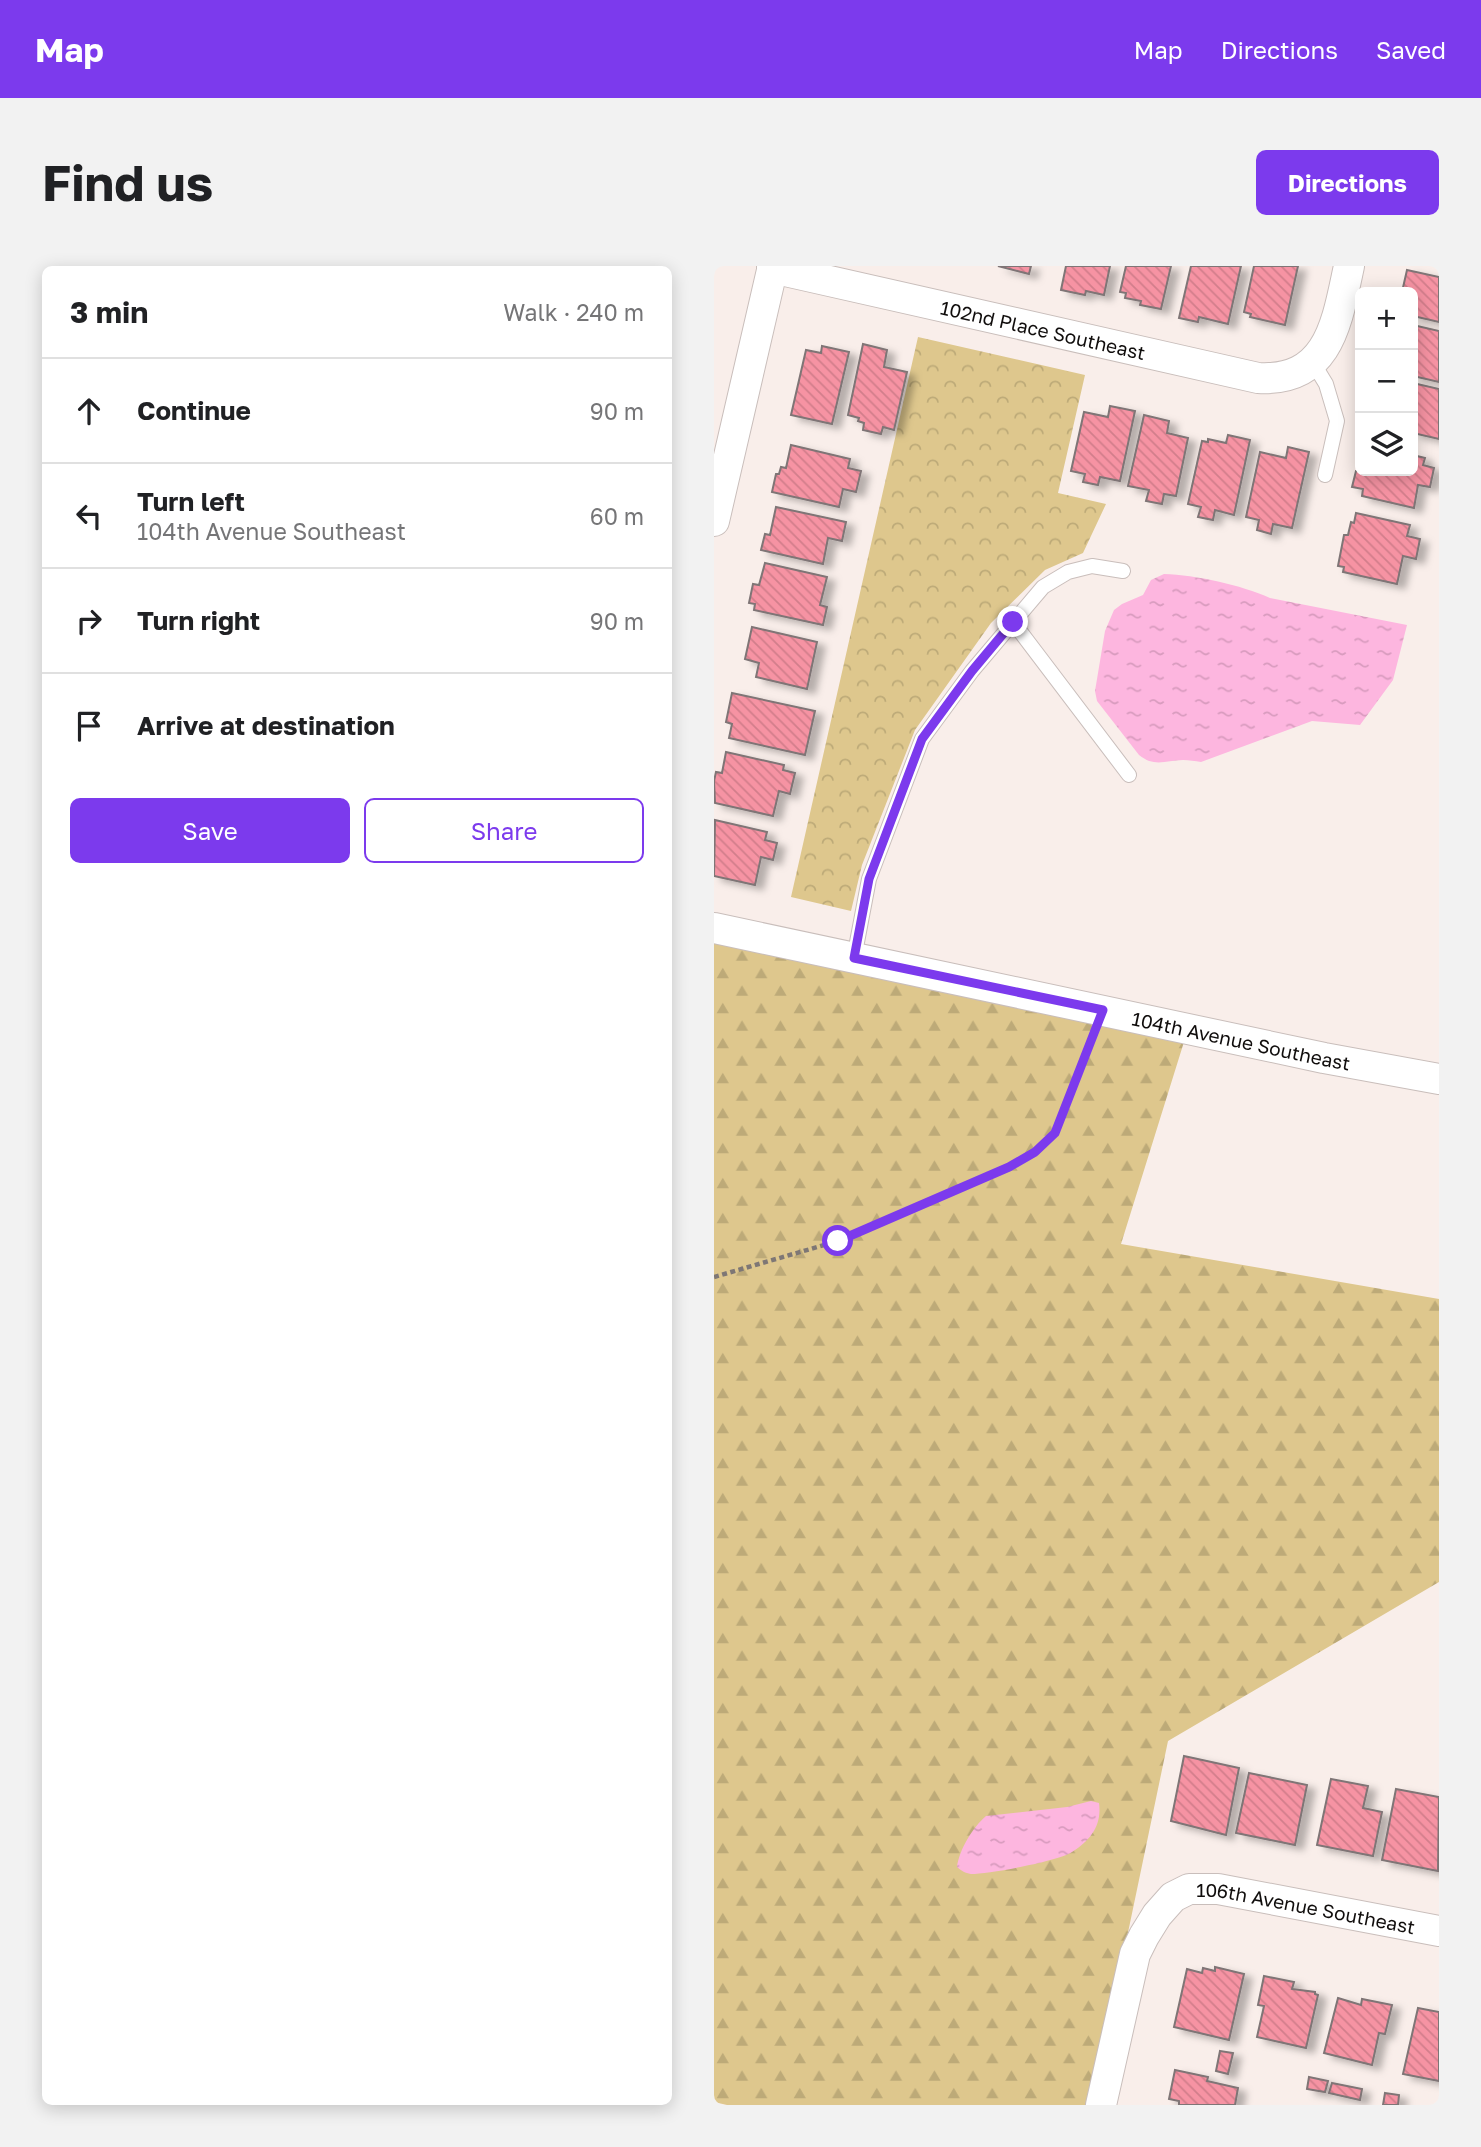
<!DOCTYPE html>
<meta charset="utf-8">
<style>
body{margin:0;font-family:"Golos Text",sans-serif;background:#f2f2f2;color:#202124}
.controls{position:absolute;right:21px;top:21px;display:grid;overflow:hidden;border-radius:10px;box-shadow:0 4px 18px #0003}
.controls button{width:63px;height:63px;display:grid;place-items:center;padding:0;border:0;border-bottom:2px solid #e0e0e0;background:#fff;color:#202124;font:35px sans-serif}
.stop{position:absolute;width:21px;height:21px;margin:-16px;border:5px solid #7c3aed;border-radius:50%;background:#fff}
.stop.end{background:#7c3aed;border-color:#fff;box-shadow:0 2px 7px #0008}
.list{margin:0;padding:0;list-style:none}
h2{display:flex;justify-content:space-between;align-items:center;height:91px;margin:0;padding:0 28px;font-size:30px}
h2 small{font-size:23px;font-weight:400;color:#757577}
.list li{display:grid;grid-template-columns:46px 1fr auto;gap:21px;align-items:center;box-sizing:border-box;height:105px;padding:0 28px;border-top:2px solid #e0e0e0}
.list b{display:block;font-size:26px;white-space:nowrap}
.list p{margin:0;font-size:23px;white-space:nowrap;color:#757577}
.list em{font-size:23px;font-style:normal;color:#757577}
.actions{display:flex;gap:14px;padding:21px 28px}
.actions a{flex:1;padding:16px 0;border:2px solid #7c3aed;border-radius:10px;text-align:center;font-size:24px;color:#7c3aed}
.actions .main{background:#7c3aed;color:#fff}
.icon{flex:none;width:38px;height:38px;fill:none;stroke:currentColor;stroke-width:2;stroke-linecap:round;stroke-linejoin:round}
.map{position:relative;flex:none;width:725px;height:1839px;overflow:hidden;border-radius:10px}
header{display:flex;align-items:center;gap:42px;box-sizing:border-box;height:98px;padding:0 35px;background:#7c3aed;color:#fff}
header strong{font-size:33px}
nav{display:flex;gap:38px;margin-inline-start:auto;font-size:24px}
.intro{display:flex;align-items:center;justify-content:space-between;box-sizing:border-box;height:168px;padding:0 42px}
h1{margin:0;font-size:49px}
.button{padding:18px 32px;border-radius:10px;background:#7c3aed;color:#fff;font-size:24px;font-weight:700}
main{display:flex;gap:42px;padding:0 42px}
aside{flex:1;background:#fff;border-radius:10px;box-shadow:0 4px 18px #0003}
.map>svg:first-child{display:block}
.forest{fill:url(#forest-firs)}
.park{fill:url(#park-crowns)}
.water{fill:url(#water-ripples)}
.building{fill:url(#building-back-hatch);stroke:#7f7576;stroke-width:2;filter:url(#shadow)}
.lines{fill:none;stroke-linecap:round;stroke-linejoin:round}
.service-casing{stroke:#c9bebb;stroke-width:16}
.minor-casing{stroke:#c9bebb;stroke-width:32}
.path{stroke:#7e7775;stroke-width:4.5;stroke-dasharray:5 3.5;stroke-linecap:butt}
.service{stroke:#fff;stroke-width:14}
.minor{stroke:#fff;stroke-width:30}
.route{stroke:#7c3aed;stroke-width:9}
.labels{text-anchor:middle;dominant-baseline:central;stroke-width:5;stroke-linejoin:round;paint-order:stroke}
.street-label{font-size:19px;fill:#100d0c;stroke:#fefefe}
</style>
<header>
<strong>Map</strong>
<nav><a>Map</a><a>Directions</a><a>Saved</a></nav>
</header>
<div class="intro"><h1>Find us</h1><a class="button">Directions</a></div>
<main>
<aside>
<h2>3 min<small>Walk · 240 m</small></h2>
<ul class="list">
<li><svg class="icon" aria-label="ahead" viewBox="0 0 24 24"><path d="M12 20V5M6 11l6-6 6 6"/></svg><div><b>Continue</b></div><em>90 m</em></li>
<li><svg class="icon" aria-label="left" viewBox="0 0 24 24"><path d="M17 20v-9H6M10 6l-5 5 5 5"/></svg><div><b>Turn left</b><p>104th Avenue Southeast</p></div><em>60 m</em></li>
<li><svg class="icon" aria-label="right" viewBox="0 0 24 24"><path d="M7 20v-9h11M14 6l5 5-5 5"/></svg><div><b>Turn right</b></div><em>90 m</em></li>
<li><svg class="icon" aria-label="arrive" viewBox="0 0 24 24"><path d="M6 21V4h12l-3 4 3 4H6"/></svg><div><b>Arrive at destination</b></div></li>
</ul>
<div class="actions"><a class="main">Save</a><a>Share</a></div>
</aside>
<div class="map">
<svg width="725" height="1839" viewBox="0 0 725 1839">
<defs>
<pattern id="forest-firs" width="22" height="20" patternUnits="userSpaceOnUse" patternTransform="scale(1.75)"><rect width="22" height="20" fill="#dec78d"/><path d="M5 1l3.5 6h-7zM16 11l3.5 6h-7z" fill="#bdaa78"/></pattern>
<pattern id="park-crowns" width="20" height="18" patternUnits="userSpaceOnUse" patternTransform="scale(1.75)"><rect width="20" height="18" fill="#dec78d"/><path d="M2 6a3 3 0 1 1 6 0M12 15a3 3 0 1 1 6 0" fill="none" stroke="#bdaa78"/></pattern>
<pattern id="water-ripples" width="26" height="14" patternUnits="userSpaceOnUse" patternTransform="scale(1.75)"><rect width="26" height="14" fill="#fdb6df"/><path d="M2 4q2-2 4 0t4 0M15 11q2-2 4 0t4 0" fill="none" stroke="#d89bbe"/></pattern>
<pattern id="building-back-hatch" width="6" height="6" patternUnits="userSpaceOnUse" patternTransform="scale(1.75)"><rect width="6" height="6" fill="#f693a3"/><path d="M-1 5l2 2M0 0l6 6M5-1l2 2" fill="none" stroke="#d27e8b"/></pattern>
<filter id="shadow"><feDropShadow dx="8" dy="4.5" stdDeviation="3.5" flood-color="#0004"/></filter>
</defs>
<rect width="100%" height="100%" fill="#f9eeea"/>
<!-- forest -->
<polygon class="forest" points="0,662 474,763 407,978 725,1033 725,1316 454,1475 378,1839 13,1839 0,1836"/>
<!-- park -->
<polygon class="park" points="204,71 371,109 344,227 392,238 369,287 331,304 277,357 201,464 148,599 137,645 77,631"/>
<!-- water -->
<g class="water">
<path d="M450 308C482 309 527 319 556 332L693 359 679 414 646 459 598 455 487 496C481 495 475 494 469 494 452 494 441 502 425 489L383 435 381 425 391 365 400 344 408 338 429 329 437 314Z"/>
<path d="M377 1535 385 1537C388 1559 377 1574 358 1586 345 1595 275 1608 257 1608 251 1607 248 1605 243 1601 245 1584 259 1561 272 1550L353 1541Z"/>
</g>
<!-- building -->
<g class="building">
<polygon points="284,0 317,0 315,8"/>
<polygon points="352,0 396,0 390,29 372,25 371,29 347,24"/>
<polygon points="412,0 457,0 447,43 426,39 427,35 411,32 412,27 406,26"/>
<polygon points="477,0 527,0 514,58 485,51 484,56 465,52"/>
<polygon points="540,0 584,0 571,59 536,51 537,48 530,46"/>
<polygon points="693,4 725,11 725,56 699,50 699,26 688,26"/>
<polygon points="699,59 725,65 725,116 699,110"/>
<polygon points="149,78 173,84 170,101 193,106 180,164 169,161 167,168 149,164 150,157 144,155 145,152 134,149"/>
<polygon points="108,80 135,86 118,158 77,149 92,84 107,87"/>
<polygon points="699,117 725,123 725,173 699,167"/>
<polygon points="396,140 421,145 406,215 386,211 384,219 369,216 371,208 357,205 370,146 394,151"/>
<polygon points="430,149 455,155 453,167 474,172 462,230 450,228 448,238 432,235 435,224 414,220"/>
<polygon points="514,169 536,174 520,249 501,244 499,254 484,251 487,241 474,238 488,175 494,176 494,173 512,177"/>
<polygon points="77,179 136,193 134,202 147,205 142,226 129,223 125,241 58,226 62,208 65,208 67,201 72,202"/>
<polygon points="574,181 595,186 578,262 559,258 557,268 543,264 545,254 532,251 546,186 572,192"/>
<polygon points="699,189 711,192 709,199 720,202 716,221 704,219 700,242 648,230 649,223 638,221 642,205 699,205"/>
<polygon points="62,241 132,256 128,275 114,272 109,298 47,284 51,268 56,269"/>
<polygon points="642,247 696,259 693,270 706,273 702,293 689,290 683,318 629,306 630,301 624,300 630,269 634,269 637,256 640,257"/>
<polygon points="51,297 113,311 106,339 113,341 109,359 40,344 41,338 35,337 39,318 45,319"/>
<polygon points="38,361 103,376 93,423 42,411 45,397 31,393"/>
<polygon points="18,427 101,445 91,489 15,472 18,458 12,456"/>
<polygon points="12,486 70,499 69,504 81,507 76,528 65,525 59,550 1,537 0,515 2,506 8,507"/>
<polygon points="1,554 53,566 51,574 63,577 59,594 47,591 41,619 0,610"/>
<polygon points="470,1490 525,1502 512,1569 457,1555"/>
<polygon points="535,1507 593,1519 581,1579 522,1567"/>
<polygon points="617,1513 654,1520 649,1542 668,1546 659,1590 603,1579"/>
<polygon points="682,1523 725,1531 724,1605 668,1594"/>
<polygon points="501,1701 530,1708 515,1774 460,1761 473,1703 488,1707 489,1702 501,1705"/>
<polygon points="550,1710 580,1716 578,1723 601,1726 601,1728 604,1729 592,1782 543,1771 550,1740 544,1739"/>
<polygon points="624,1732 647,1739 648,1733 678,1739 671,1768 665,1767 658,1799 610,1787"/>
<polygon points="704,1742 725,1746 725,1815 689,1808"/>
<polygon points="506,1785 519,1787 514,1808 502,1805"/>
<polygon points="461,1804 494,1811 493,1815 524,1822 521,1839 465,1839 465,1835 455,1833"/>
<polygon points="595,1811 614,1815 611,1826 593,1823"/>
<polygon points="618,1817 648,1823 646,1834 615,1827"/>
<polygon points="671,1827 685,1829 684,1839 669,1839"/>
</g>
<g class="lines">
<defs>
<g id="service">
<polyline points="598,95 612,118 623,155 611,209"/>
<polyline points="299,356 415,509"/>
<polyline points="140,692 155,613 208,473 258,405 329,321 354,306 378,300 409,305"/>
</g>
<g id="minor">
<path id="s1" d="M58 2 544 112C616 116 623 55 635 0"/>
<polyline points="0,255 59,0"/>
<path id="s2" d="M0 662 610 792 725 813"/>
<path id="s3" d="M387 1839 421 1688 430 1670 443 1649 459 1631 475 1623H504L725 1665"/>
</g>
</defs>
<!-- service casing -->
<use href="#service" class="service-casing"/>
<!-- minor casing -->
<use href="#minor" class="minor-casing"/>
<!-- path -->
<polyline class="path" points="0,1011 124,975 295,900 321,886 341,867 379,771"/>
<!-- service -->
<use href="#service" class="service"/>
<!-- minor -->
<use href="#minor" class="minor"/>
</g>
<g class="lines">
<!-- route -->
<polyline class="route" points="124,975 295,901 321,886 341,867 389,744 140,692 155,613 208,473 258,405 299,356"/>
</g>
<g class="labels">
<!-- street labels -->
<g class="street-label">
<text stroke="none"><textPath href="#s1" startOffset="278">102nd Place Southeast</textPath></text>
<text stroke="none"><textPath href="#s2" startOffset="539">104th Avenue Southeast</textPath></text>
<text stroke="none"><textPath href="#s3" startOffset="360">106th Avenue Southeast</textPath></text>
</g>
</g>
</svg>
<div class="controls">
<button>+</button>
<button>−</button>
<button><svg class="icon" aria-label="layers" viewBox="0 0 24 24"><path d="M12 4l9 5-9 5-9-5zM3 14l9 5 9-5"/></svg></button>
</div>
<div class="stop" style="left:124px;top:975px"></div>
<div class="stop end" style="left:299px;top:356px"></div>
</div>
</main>
